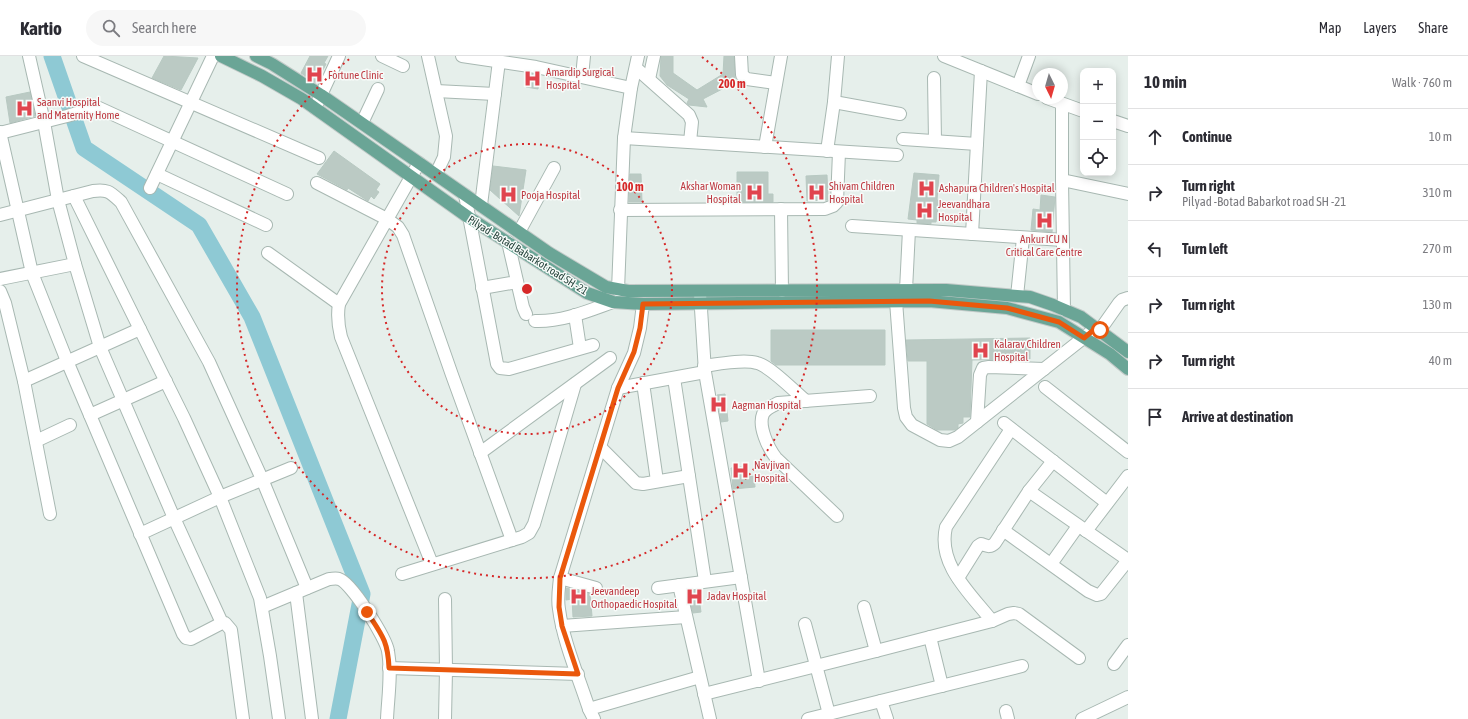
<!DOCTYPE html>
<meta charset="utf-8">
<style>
body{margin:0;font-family:"Asap Condensed",sans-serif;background:#f7f7f7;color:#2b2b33}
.controls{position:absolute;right:12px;top:12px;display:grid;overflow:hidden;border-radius:8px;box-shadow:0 2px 10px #0003}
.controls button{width:36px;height:36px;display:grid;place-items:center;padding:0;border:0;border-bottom:1px solid #e1e1e2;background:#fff;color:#2b2b33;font:20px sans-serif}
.compass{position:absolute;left:1032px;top:12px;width:36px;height:36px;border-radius:50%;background:#fff;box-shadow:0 2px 10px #0003;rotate:175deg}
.stop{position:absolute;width:12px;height:12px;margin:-9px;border:3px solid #ea580c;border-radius:50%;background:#fff}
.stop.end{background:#ea580c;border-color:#fff;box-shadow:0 1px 4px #0008}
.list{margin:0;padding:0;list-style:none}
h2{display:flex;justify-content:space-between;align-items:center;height:52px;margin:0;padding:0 16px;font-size:17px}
h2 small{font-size:13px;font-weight:400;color:#7c7c81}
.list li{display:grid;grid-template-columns:26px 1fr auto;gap:12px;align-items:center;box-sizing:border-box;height:56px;padding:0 16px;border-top:1px solid #e1e1e2}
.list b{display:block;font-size:15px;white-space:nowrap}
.list p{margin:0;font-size:13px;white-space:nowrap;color:#7c7c81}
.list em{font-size:13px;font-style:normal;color:#7c7c81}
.icon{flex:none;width:22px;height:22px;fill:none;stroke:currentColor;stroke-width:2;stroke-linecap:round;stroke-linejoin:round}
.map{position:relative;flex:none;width:1128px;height:663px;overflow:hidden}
header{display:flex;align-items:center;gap:24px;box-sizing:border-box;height:56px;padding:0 20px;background:#fff;border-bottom:1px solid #e1e1e2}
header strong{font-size:19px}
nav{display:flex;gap:22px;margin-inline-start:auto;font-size:14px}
.search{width:280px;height:36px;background:#f7f7f7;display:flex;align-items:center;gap:10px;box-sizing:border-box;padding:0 14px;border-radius:22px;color:#7c7c81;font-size:15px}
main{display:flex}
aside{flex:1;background:#fff}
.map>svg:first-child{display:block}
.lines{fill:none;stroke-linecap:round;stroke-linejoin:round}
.river{stroke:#8ec9d4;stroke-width:17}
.building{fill:#bbcac4;stroke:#b8c9c2}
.minor-casing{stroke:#a8b8b2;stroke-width:14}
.major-casing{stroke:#c2cac8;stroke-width:14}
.minor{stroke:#fff;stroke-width:12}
.major{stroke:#6aa596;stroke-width:12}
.route{stroke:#ea580c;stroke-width:5}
.ring{fill:none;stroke:#d62828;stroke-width:2;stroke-dasharray:2 4}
.labels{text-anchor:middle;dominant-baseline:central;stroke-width:3;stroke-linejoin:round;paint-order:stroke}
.health-label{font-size:11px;fill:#be3a42;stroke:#f7fbf9;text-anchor:start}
.street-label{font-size:11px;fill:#24423a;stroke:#f7fbf9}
.centre{fill:#d62828;stroke:#f7fbf9;stroke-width:2}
.ring-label{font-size:12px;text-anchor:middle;font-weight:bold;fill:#d62828;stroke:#f7fbf9;stroke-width:3;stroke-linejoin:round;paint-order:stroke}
</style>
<header>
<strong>Kartio</strong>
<div class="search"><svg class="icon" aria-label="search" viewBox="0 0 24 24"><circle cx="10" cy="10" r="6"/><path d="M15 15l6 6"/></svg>Search here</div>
<nav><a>Map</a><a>Layers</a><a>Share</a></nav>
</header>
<main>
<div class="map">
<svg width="1128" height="663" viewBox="0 0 1128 663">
<rect width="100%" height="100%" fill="#e6efeb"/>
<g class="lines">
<!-- river -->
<polyline class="river" points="52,0 84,92 199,169 252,261 362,538 338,663"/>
</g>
<!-- building -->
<g class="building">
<polygon points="164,0 198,2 181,34 152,22"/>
<polygon points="310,0 328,0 324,7 326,8 316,27 301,17"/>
<polygon points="661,0 673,0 673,17 697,34 723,18 724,0 734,0 735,23 728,30 703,43 707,51 689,49 687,47 689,43 667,29 660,20"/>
<polygon points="528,17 540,20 538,33 526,31"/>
<polygon points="30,36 35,60 10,67 6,41"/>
<polygon points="334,95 380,128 376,134 379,136 374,143 371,140 368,145 348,132 347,134 317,118"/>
<polygon points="493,110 526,114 519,160 490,134"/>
<polygon points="737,116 768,116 768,138 773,138 773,146 737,146"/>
<polygon points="914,117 939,119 937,144 939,144 936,166 931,166 931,168 917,167 917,164 908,163"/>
<polygon points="630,118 641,118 642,146 629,146"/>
<polygon points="827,119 828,144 807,145 806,120"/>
<polygon points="1041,139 1055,141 1052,176 1031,174 1033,153 1040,154"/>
<polygon points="771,274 885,274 885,309 776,309 771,305"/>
<polygon points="1030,282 1030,303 972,304 970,361 963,361 963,367 958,368 958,372 955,374 937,374 927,368 927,305 908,305 906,284"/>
<polygon points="725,338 728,365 721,366 717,339"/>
<polygon points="748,410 749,421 754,420 755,431 733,433 731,412"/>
<polygon points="566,532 590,538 592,560 573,561 572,543 566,544"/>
<polygon points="698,534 701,556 693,557 688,536"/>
</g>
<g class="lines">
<defs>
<g id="minor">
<polyline points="29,0 44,66 58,144 75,208 100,291 174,462 222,567"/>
<polyline points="83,0 319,102"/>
<polyline points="382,0 403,10"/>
<polyline points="428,0 446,80 444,101 436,118"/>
<polyline points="462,0 536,11 631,32"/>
<polyline points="741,0 742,19 747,23 776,27"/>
<polyline points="944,0 1038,38"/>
<polyline points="636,12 689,59 692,66 690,86"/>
<polyline points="582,21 584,0"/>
<polyline points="934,22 935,85"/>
<polyline points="649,23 654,0"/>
<polyline points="1018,30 1029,0"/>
<polyline points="436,35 495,38"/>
<polyline points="1047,42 1083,55"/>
<polyline points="834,46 900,58"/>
<polyline points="1062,48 1062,124 1064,254"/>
<polyline points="315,52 339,0"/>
<polyline points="1113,65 1128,70"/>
<polyline points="362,67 378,33"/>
<polyline points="0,76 32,217 67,305 183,578 186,582 191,583 222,567 225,567 231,574 243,663"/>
<polyline points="0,77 67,60 97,51 287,138"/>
<polyline points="624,82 897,99"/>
<polyline points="903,83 977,88"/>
<polyline points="765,91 781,0"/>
<polyline points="827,95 834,46 838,0"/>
<path d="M419 107 339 248C337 260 338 269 341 281L432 508"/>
<polyline points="157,118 266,169"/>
<polyline points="1062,124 1128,138"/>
<polyline points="317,127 387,163 398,171 403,179 452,319 512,484"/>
<polyline points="150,132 213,0"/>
<polyline points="465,139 497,308 500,312 509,313 593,289"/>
<polyline points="74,140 184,362 220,441 260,542 270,600 279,663"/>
<polyline points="481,149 499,5"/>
<polyline points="781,153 782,235"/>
<polyline points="620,154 825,153 833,150 837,146 839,96"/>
<path d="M0 159 93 135C108 133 110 136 121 146L209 306 262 423 307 532"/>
<polyline points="852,170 1063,184"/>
<polyline points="519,176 554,112"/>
<polyline points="972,178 981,15"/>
<polyline points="508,186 523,251 526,258"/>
<polyline points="268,197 339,248"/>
<polyline points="0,223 75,208"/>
<polyline points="482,232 517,226"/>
<polyline points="618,234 624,82 631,32 638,0"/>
<polyline points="906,234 909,174"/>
<polyline points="0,235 5,247 24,325 50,458"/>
<polyline points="700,237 705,316 759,625"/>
<polyline points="1017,240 1023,182"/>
<polyline points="896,245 904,352 906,361 912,369 940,384 949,385 958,381 1096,272"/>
<polyline points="575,259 580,292"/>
<path d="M535 265C562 266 588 255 613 246"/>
<polyline points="1100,274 1119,247 1122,244 1128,242"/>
<path d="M704 310C718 308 744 303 757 307 770 310 794 335 806 345"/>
<polyline points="674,322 705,525"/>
<polyline points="24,325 140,273"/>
<polyline points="643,327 657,425"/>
<polyline points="1045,331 1128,396"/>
<polyline points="618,332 705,316"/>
<polyline points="90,359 166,325"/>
<polyline points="977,366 980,319 983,312 989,311 1044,313"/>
<polyline points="1004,367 1107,447"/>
<polyline points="36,385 70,369"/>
<polyline points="600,391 636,427 643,428 689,420"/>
<polyline points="480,397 610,302"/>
<polyline points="1029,435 1128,504"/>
<path d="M837 460 776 402C768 392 758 370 763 358 766 352 773 350 778 347L870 340"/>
<polyline points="1003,474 1088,535 1097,539 1101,538 1128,504"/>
<polyline points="1086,475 1128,420"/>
<polyline points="140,478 220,441 291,412"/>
<polyline points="1051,508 1078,470"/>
<polyline points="402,518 522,481 529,477 534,468 575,328"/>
<polyline points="560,522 596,532"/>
<path d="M958 522 978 490 981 488C987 490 990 492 995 487L1029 435 1053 405"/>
<polyline points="679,529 710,663"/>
<polyline points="658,532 741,521"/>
<polyline points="296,537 312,663"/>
<path d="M262 551 329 523C332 523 336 522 339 523 351 526 386 582 388 595 392 617 388 641 387 663"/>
<polyline points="864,551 876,595"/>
<path d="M992 565C971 538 937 509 946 471L1011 373"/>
<polyline points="805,568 829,658"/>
<polyline points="562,570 686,561"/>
<polyline points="930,581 942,630"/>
<polyline points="1114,608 1128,589"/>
<polyline points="389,612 578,618"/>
<polyline points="704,638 876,595 992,565 1008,558 1014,557 1019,558 1079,602"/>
<polyline points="881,645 887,663"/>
<polyline points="589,653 700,621"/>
<polyline points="1006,655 1008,663"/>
<polyline points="445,663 446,614 445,543"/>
<path d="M594 663 589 653C579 622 563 585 559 553 557 543 559 532 560 522L618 332 634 297 640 272 643 248"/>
<polyline points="808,663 1022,610"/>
<polyline points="1082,663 1128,641"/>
</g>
<g id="major">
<polyline points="221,0 262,20 302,43 468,161 587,237 613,246 643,248 929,245 1007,252 1059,266 1110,298 1128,313"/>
<polyline points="256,0 272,8 321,39 549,197 606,231 628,235 946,234 1017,240 1030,241 1053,249 1081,261 1128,296"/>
</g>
</defs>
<!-- minor casing -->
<use href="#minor" class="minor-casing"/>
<!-- major casing -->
<use href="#major" class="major-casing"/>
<!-- minor -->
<use href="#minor" class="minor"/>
<!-- major -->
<use href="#major" class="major"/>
</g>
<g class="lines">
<!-- route -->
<path class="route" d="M367 556C382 579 388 585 389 612L578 618 562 570 559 551 560 522 618 332 634 296 640 272 643 248 929 245 1007 252 1059 266 1084 282 1096 272 1100 274"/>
</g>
<!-- distance rings -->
<g class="ring">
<circle cx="527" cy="233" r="145"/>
<path d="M702 1A290 290 0 1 1 352 1"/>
</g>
<!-- icons -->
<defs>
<symbol id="hospital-bare" viewBox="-9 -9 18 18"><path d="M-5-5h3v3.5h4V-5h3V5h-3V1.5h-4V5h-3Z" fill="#e0444e" stroke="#f7fbf9" stroke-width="2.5" paint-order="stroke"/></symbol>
</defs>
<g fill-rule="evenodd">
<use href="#hospital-bare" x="302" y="6" width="25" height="25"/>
<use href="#hospital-bare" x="520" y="10" width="25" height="25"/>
<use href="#hospital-bare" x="12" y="40" width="25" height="25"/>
<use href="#hospital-bare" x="914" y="120" width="25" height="25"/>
<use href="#hospital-bare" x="742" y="124" width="25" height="25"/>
<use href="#hospital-bare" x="804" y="124" width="25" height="25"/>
<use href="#hospital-bare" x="496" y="126" width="25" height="25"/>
<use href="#hospital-bare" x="912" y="142" width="25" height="25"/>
<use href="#hospital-bare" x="1032" y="152" width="25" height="25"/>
<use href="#hospital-bare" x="968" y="282" width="25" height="25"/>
<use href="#hospital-bare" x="706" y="336" width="25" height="25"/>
<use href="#hospital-bare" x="728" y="402" width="25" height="25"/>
<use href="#hospital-bare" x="682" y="528" width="25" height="25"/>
<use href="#hospital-bare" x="566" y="528" width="25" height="25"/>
</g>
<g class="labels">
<!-- health labels -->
<g class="health-label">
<text x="546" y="16">Amardip Surgical<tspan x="546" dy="13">Hospital</tspan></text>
<text x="328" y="19">Fortune Clinic</text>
<text x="37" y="46">Saanvi Hospital<tspan x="37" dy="13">and Maternity Home</tspan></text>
<text x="741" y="130" text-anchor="end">Akshar Woman<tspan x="741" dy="13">Hospital</tspan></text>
<text x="829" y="130">Shivam Children<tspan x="829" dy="13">Hospital</tspan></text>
<text x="939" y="132">Ashapura Children's Hospital</text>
<text x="521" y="139">Pooja Hospital</text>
<text x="938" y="148">Jeevandhara<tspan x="938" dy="13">Hospital</tspan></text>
<text x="1044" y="183" text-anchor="middle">Ankur ICU N<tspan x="1044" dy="13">Critical Care Centre</tspan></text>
<text x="994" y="288">Kalarav Children<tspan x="994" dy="13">Hospital</tspan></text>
<text x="732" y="349">Aagman Hospital</text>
<text x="754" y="409">Navjivan<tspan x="754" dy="13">Hospital</tspan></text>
<text x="591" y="535">Jeevandeep<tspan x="591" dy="13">Orthopaedic Hospital</tspan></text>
<text x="707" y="540">Jadav Hospital</text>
</g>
<!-- street labels -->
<g class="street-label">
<text transform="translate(528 199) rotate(32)">Pilyad -Botad Babarkot road SH -21</text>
</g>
</g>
<circle cx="527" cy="233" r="6" class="centre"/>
<g class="ring-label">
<text x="732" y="32">200 m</text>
<text x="630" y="135">100 m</text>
</g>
</svg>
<div class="controls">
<button>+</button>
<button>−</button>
<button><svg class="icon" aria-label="locate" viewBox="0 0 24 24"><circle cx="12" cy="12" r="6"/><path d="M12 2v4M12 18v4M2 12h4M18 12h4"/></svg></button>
</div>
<svg class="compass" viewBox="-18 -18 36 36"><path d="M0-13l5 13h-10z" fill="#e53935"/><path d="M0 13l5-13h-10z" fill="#7c7c81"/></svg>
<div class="stop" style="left:1100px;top:274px"></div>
<div class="stop end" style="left:367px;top:556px"></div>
</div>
<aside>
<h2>10 min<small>Walk · 760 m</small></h2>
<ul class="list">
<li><svg class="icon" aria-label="ahead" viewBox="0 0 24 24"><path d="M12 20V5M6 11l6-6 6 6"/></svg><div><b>Continue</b></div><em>10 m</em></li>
<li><svg class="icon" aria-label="right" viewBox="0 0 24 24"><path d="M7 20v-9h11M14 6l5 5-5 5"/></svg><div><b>Turn right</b><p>Pilyad -Botad Babarkot road SH -21</p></div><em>310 m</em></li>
<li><svg class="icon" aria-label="left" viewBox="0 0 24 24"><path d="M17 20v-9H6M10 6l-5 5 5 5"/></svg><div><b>Turn left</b></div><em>270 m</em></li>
<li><svg class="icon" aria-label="right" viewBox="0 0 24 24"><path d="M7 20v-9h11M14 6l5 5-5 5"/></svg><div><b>Turn right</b></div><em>130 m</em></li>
<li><svg class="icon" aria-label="right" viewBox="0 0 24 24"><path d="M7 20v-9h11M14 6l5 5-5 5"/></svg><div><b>Turn right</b></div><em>40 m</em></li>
<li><svg class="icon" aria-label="arrive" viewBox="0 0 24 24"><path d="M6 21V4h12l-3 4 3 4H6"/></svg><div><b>Arrive at destination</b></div></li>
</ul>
</aside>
</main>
